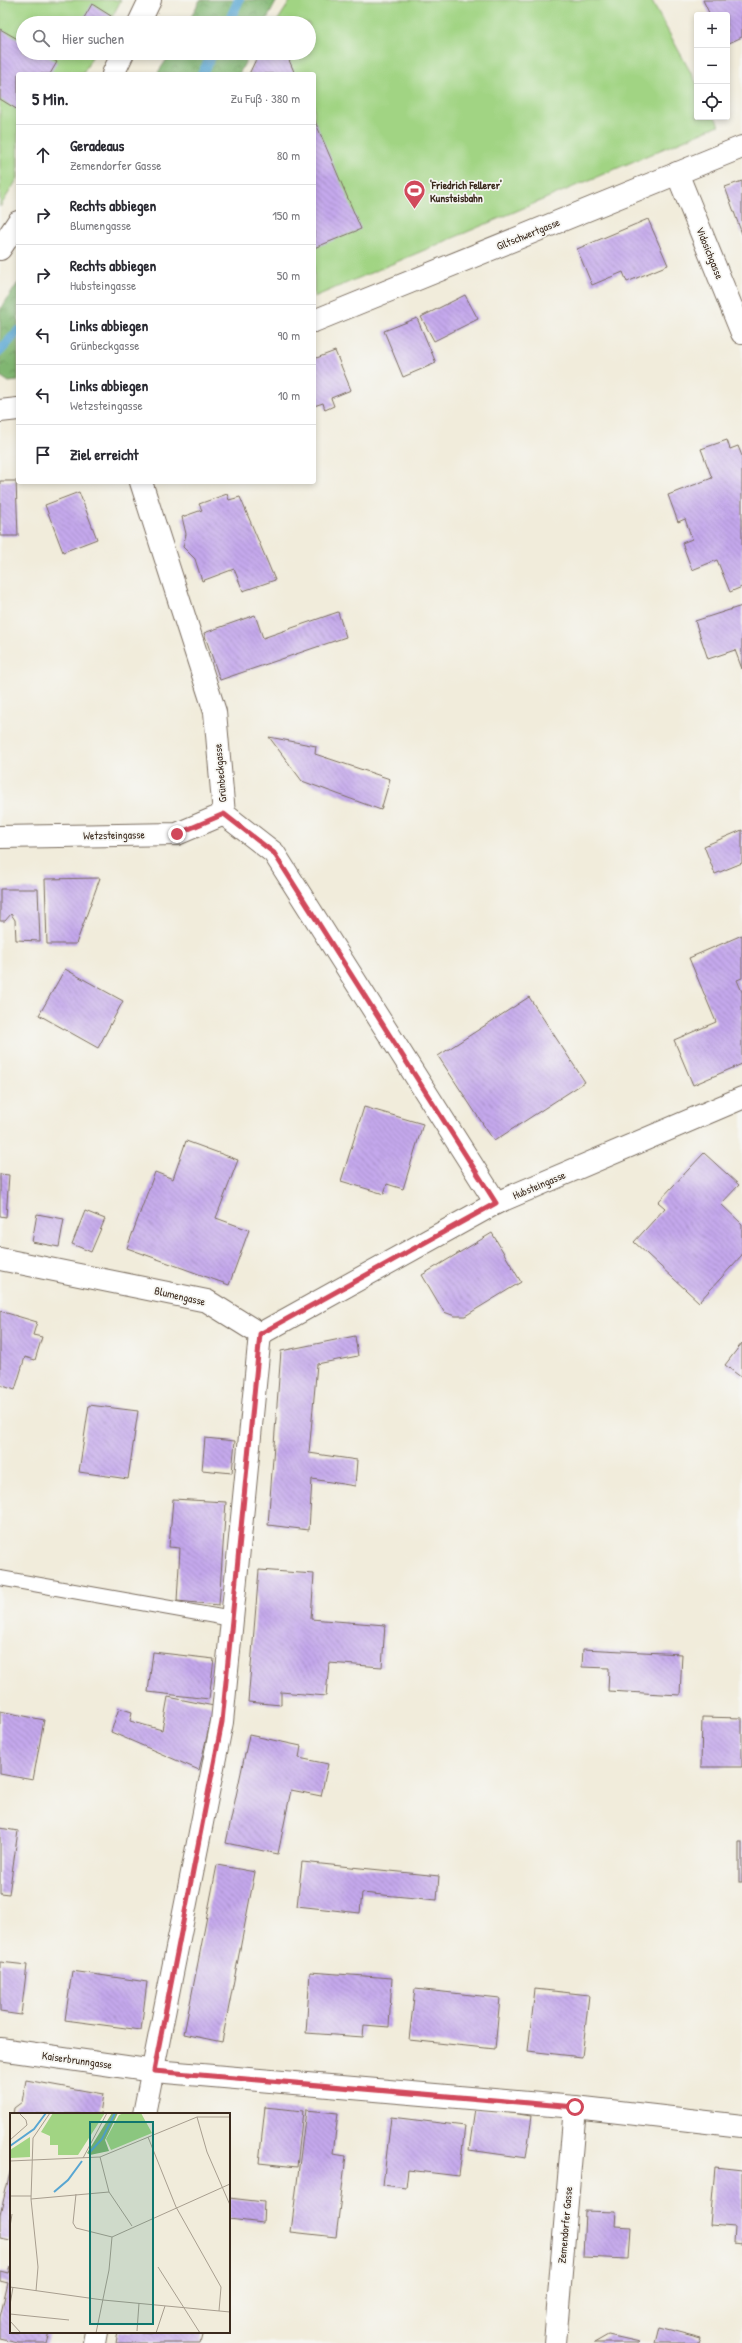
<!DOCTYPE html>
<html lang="de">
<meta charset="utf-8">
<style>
body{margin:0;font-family:"Patrick Hand",sans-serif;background:#f7f7f7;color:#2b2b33}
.controls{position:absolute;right:12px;top:12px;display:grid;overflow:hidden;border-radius:4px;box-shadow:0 2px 6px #0003}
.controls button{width:36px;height:36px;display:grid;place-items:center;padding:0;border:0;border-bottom:1px solid #e1e1e2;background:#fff;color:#2b2b33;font:20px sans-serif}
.stop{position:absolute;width:12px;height:12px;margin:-9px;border:3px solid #d1495b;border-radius:50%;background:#fff}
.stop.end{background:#d1495b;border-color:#fff;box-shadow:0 1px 4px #0008}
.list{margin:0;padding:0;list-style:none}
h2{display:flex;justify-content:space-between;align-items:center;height:52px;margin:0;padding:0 16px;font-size:17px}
h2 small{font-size:13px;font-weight:400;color:#7c7c81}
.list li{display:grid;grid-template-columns:26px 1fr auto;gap:12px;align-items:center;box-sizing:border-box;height:60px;padding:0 16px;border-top:1px solid #e1e1e2}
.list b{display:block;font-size:15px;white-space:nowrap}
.list p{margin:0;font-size:13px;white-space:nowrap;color:#7c7c81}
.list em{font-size:13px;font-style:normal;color:#7c7c81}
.icon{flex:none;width:22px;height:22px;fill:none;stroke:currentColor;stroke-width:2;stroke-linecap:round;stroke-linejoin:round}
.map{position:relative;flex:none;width:742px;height:2343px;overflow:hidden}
.search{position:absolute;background:#fff;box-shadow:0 2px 6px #0003;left:16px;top:16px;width:300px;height:44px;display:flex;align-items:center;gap:10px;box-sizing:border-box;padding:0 14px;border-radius:22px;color:#7c7c81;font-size:15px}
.panel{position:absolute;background:#fff;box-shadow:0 2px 6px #0003;left:16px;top:72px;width:300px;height:412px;border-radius:4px}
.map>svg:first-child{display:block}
.green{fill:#a1d483;stroke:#6e7f50}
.forest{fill:url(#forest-crowns);stroke:#5e7048}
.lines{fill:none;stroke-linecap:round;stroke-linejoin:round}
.stream{stroke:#58a6d2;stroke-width:10}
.building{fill:url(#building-back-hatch)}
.lane-casing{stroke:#7b6e60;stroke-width:16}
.street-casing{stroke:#7b6e60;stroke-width:24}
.lane{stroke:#fff;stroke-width:14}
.street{stroke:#fff;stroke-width:22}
.route{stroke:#d1495b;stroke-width:5}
.labels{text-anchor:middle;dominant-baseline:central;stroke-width:3.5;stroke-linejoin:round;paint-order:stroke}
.poi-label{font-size:11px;font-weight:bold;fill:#3b2a1e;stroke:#f6f6f2;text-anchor:start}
.street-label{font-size:11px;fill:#3b2a1e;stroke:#f6f6f2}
.inset-river{fill:none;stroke:#58a6d2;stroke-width:2}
.inset-road{fill:none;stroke:#a89e8f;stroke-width:1}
.view{fill:#0f766e;fill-opacity:0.15;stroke:#0f766e;stroke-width:2}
.inset-edge{fill:none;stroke:#3b2a1e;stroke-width:2}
</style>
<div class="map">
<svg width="742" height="2343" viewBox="0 0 742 2343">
<defs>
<pattern id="forest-crowns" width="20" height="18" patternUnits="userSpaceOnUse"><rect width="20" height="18" fill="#80b671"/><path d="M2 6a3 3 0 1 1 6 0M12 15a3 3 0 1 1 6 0" fill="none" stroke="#6a945c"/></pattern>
<pattern id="building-back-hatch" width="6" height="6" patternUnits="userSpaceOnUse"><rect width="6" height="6" fill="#c4a8ec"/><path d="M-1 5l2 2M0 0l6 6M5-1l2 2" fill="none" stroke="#a089bf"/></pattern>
</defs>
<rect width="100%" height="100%" fill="#f6f6f2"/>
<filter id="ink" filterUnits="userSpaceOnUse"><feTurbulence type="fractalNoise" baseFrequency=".025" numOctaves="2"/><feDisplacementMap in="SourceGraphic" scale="8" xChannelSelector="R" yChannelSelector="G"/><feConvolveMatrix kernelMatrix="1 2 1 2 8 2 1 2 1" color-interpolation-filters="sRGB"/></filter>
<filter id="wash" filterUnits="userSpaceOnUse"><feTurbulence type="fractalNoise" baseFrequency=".012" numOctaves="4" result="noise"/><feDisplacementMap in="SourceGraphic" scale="16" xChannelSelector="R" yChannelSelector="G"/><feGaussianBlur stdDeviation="0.9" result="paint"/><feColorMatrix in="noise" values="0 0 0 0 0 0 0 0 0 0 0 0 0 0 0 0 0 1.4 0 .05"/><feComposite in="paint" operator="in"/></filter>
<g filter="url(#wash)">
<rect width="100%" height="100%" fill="#f1ecdb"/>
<!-- green -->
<g class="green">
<polygon points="0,0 121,0 109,23 23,23 23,53 94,53 83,74 18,74 18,178 0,207"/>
<polygon points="291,0 651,0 697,84 697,117 715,117 719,125 314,297 314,74 249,74 259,53 309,53 309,23 276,23"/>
</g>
<!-- forest -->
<g class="forest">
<polygon points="200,0 277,0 265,23 188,23"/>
<polygon points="171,53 250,53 239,74 157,74"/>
<polygon points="18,283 18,381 9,382 0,376 0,310"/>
</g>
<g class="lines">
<!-- stream -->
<g class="stream">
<polyline points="228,23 239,0"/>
<polyline points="202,74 213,53"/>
<polyline points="0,351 18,331"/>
</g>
</g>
<g id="blocks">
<!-- building -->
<g class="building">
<polygon points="703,0 742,0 742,37 727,44 727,15 710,15"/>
<polygon points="92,4 111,16 107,23 81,23"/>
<polygon points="0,29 23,42 23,53 41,53 57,62 50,74 18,74 18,110 0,99"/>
<polygon points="259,53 286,53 295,74 249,74"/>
<polygon points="314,119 361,229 314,248"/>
<polygon points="742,181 742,234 725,187"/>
<polygon points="648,219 668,265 627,282 623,272 592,285 577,249"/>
<polygon points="465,295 478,319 434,341 421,317"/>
<polygon points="417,318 436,363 403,377 384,331"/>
<polygon points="335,351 351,390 331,398 334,406 325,410 323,403 314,406 314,359"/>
<polygon points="727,440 730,449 738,446 742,456 742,587 730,592 717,560 692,570 682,543 692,539 685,519 678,522 668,495 712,478 701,449"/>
<polygon points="0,481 16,481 18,536 0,536"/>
<polygon points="79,492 97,539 63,552 45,505"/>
<polygon points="227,494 229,500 240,497 275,580 243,591 234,569 202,581 195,559 183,547 186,534 182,517 202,510 199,504"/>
<polygon points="742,606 742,669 735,650 708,659 695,621"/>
<polygon points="338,612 346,637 220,680 204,633 255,615 263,638"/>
<polygon points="269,737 316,746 315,754 390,779 381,810 302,781"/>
<polygon points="742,830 742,863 715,874 704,846"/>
<polygon points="100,878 76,944 47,944 45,879"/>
<polygon points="0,889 38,889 40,941 16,940 15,920 11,914 5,921 0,921"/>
<polygon points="742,935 742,978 737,980 742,992 742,1064 693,1085 674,1040 716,1022 689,958"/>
<polygon points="65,969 123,1001 98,1048 39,1015"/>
<polygon points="529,997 585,1082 494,1141 438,1056"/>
<polygon points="364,1107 423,1124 403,1189 387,1184 384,1194 341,1181"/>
<polygon points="186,1141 238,1160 216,1218 249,1230 229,1285 127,1248 155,1172 173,1179"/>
<polygon points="704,1153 739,1185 721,1204 742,1224 742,1255 699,1302 634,1242 665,1208 658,1202"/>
<polygon points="0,1174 9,1175 6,1217 0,1216"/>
<polygon points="85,1211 105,1219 91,1252 72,1244"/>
<polygon points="37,1214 64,1219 59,1247 32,1242"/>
<polygon points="492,1233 521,1282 465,1316 455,1316 444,1312 422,1275"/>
<polygon points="0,1311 37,1322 33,1335 42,1337 35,1360 25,1357 15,1390 0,1385"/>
<polygon points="355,1336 358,1356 317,1364 309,1453 357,1460 355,1486 312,1479 309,1530 268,1525 281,1351"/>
<polygon points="742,1343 742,1378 725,1365"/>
<polygon points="89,1405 138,1411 128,1479 79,1472"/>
<polygon points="205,1438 235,1441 232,1473 202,1470"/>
<polygon points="173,1499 226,1502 219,1605 177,1601 180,1548 169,1547"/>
<polygon points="259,1570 314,1574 311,1619 385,1625 382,1667 329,1663 326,1696 281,1692 281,1705 248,1702"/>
<polygon points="583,1649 682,1654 680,1695 608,1691 609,1668 582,1667"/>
<polygon points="153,1652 214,1659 209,1699 148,1692"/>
<polygon points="168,1697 214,1706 199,1770 111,1732 119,1708 132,1712 130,1721 162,1730"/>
<polygon points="0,1711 44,1720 33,1780 0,1774"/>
<polygon points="702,1717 742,1718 742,1767 701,1767"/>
<polygon points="249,1735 301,1746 299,1758 328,1764 321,1796 291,1790 278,1854 226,1843"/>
<polygon points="0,1828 18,1831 9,1894 0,1893"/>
<rect x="739" y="1842" width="3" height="40"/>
<polygon points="302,1862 439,1876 437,1900 362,1893 360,1913 297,1906"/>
<polygon points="217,1865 255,1872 222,2042 184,2034"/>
<polygon points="0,1962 27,1965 21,2015 0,2012"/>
<polygon points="72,1971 147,1982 141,2030 65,2020"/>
<polygon points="310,1972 392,1978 389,2027 364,2025 363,2037 306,2033"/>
<polygon points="415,1989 500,1998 495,2049 409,2040"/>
<polygon points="535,1989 589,1995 582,2057 528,2051"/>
<polygon points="26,2080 103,2094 100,2114 13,2114 14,2108 22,2102"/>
<polygon points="265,2107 303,2111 297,2167 259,2163"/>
<polygon points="475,2108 532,2116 526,2158 469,2150"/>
<polygon points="306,2110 338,2113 333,2154 346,2156 336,2237 291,2232"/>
<polygon points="391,2117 465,2126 459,2176 408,2170 406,2188 383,2185"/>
<polygon points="715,2167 742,2170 742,2244 734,2243 735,2227 710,2225"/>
<polygon points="11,2168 11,2240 0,2238 0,2215"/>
<polygon points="229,2198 264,2202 263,2223 229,2219"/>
<polygon points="585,2211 616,2212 615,2226 631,2227 629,2259 583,2257"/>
<polygon points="10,2267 11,2332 49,2332 46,2343 18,2343 0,2339 0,2317 8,2283 0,2281 0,2271 8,2273"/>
<polygon points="659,2327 701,2338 699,2343 655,2343"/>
<polygon points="118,2332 203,2332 200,2343 116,2343"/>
<polygon points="608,2335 640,2342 639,2343 594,2343"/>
</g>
</g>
</g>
<g filter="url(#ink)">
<use href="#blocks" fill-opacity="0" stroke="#7b6e60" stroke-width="1"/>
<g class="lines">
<defs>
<polyline id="lane" points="0,1578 232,1619"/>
<g id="street">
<polyline points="139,23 150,0"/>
<polyline points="113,74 123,53"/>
<polyline points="677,173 742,333"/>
<polyline points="0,249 18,222"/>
<polyline points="314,321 742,147"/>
<polyline points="0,411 18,409"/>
<polyline points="141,482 215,712 224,814 274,853 496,1203"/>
<polyline points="0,837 177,834 224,814"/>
<polyline points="0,1259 207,1301 260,1334 222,1722 144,2114"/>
<polyline points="260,1334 496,1203 742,1098"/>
<polyline points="0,2049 154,2071 575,2107 742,2126"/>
<polyline points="94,2343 96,2332"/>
<polyline points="555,2343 575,2107"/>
</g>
</defs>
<!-- lane casing -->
<use href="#lane" class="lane-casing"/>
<!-- street casing -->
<use href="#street" class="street-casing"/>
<!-- lane -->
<use href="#lane" class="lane"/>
<!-- street -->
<use href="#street" class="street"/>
</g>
</g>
<g class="lines" filter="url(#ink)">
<!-- route -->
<polyline class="route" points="177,834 224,814 274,853 496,1203 260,1334 222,1722 154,2071 575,2107"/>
</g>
<!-- icons -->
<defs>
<symbol id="stadium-pin" viewBox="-11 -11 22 30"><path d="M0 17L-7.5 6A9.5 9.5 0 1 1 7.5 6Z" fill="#d1495b" stroke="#f6f6f2"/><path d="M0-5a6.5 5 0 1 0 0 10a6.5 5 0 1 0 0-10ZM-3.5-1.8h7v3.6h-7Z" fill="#fff"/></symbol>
</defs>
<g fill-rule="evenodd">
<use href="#stadium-pin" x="402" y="178" width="25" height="34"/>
</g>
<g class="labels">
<!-- poi labels -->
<g class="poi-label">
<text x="430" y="185">'Friedrich Fellerer'<tspan x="430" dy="13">Kunsteisbahn</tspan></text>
</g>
<!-- street labels -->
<g class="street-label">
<text transform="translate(528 234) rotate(-22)">Giltschwertgasse</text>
<text transform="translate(710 253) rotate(68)">Vidosichgasse</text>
<text transform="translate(220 773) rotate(-95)">Grünbeckgasse</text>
<text transform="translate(114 835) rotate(-1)">Wetzsteingasse</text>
<text transform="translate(539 1185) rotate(-23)">Hubsteingasse</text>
<text transform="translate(180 1296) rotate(13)">Blumengasse</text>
<text transform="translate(77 2060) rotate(8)">Kaiserbrunngasse</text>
<text transform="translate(565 2225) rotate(-85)">Zemendorfer Gasse</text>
</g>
</g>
<!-- overview -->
<g transform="translate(10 2113)">
<rect width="220" height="220" fill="#f1ecdb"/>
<path d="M43 0H95L68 42H48V32H40V23L31 19ZM114 0H131L142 20 101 37 96 26 109 2Z" fill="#a1d483"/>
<path d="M102 0H108L95 27 99 38 80 42 77 40Z" fill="#80b671"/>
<path d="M20 24V44L0 45V37Z" fill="#a1d483"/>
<path class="inset-river" d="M0 33 24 16 36 0M79 40 92 26 105 0M44 79 58 67 72 48"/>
<path class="inset-road" d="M187 4 197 39 220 92M138 24 166 94 211 174 209 198M0 27 17 12 16 7 9 0M90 44 99 79 122 113M73 45 97 0M0 48 90 44 187 4H220M66 81 63 110 66 115 102 124 99 157 86 220M0 83H21M21 86 99 79M0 114 2 101M102 124 220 71M148 154 190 220M0 174 93 187 220 199M26 178 28 154 21 86 23 25 40 0M0 192 3 174M0 201 59 207M0 208 11 220M127 218 129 190M146 220 155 193"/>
<path class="view" d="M80 9H143V211H80Z"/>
<rect width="220" height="220" class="inset-edge"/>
</g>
</svg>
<div class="controls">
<button>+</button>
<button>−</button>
<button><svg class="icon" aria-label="locate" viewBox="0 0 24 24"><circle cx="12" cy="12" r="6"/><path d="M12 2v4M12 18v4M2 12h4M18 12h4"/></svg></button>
</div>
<div class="stop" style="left:575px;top:2107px"></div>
<div class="stop end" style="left:177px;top:834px"></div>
<div class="search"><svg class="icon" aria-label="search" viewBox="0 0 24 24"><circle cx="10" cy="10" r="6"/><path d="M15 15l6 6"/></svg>Hier suchen</div>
<section class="panel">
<h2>5 Min.<small>Zu Fuß · 380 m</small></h2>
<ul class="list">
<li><svg class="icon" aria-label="ahead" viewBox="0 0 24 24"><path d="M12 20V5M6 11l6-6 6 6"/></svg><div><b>Geradeaus</b><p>Zemendorfer Gasse</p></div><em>80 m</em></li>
<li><svg class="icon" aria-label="right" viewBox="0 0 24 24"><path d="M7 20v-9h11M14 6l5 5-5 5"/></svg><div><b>Rechts abbiegen</b><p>Blumengasse</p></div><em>150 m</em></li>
<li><svg class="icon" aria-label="right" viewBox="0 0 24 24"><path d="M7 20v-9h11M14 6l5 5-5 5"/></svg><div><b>Rechts abbiegen</b><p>Hubsteingasse</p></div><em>50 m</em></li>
<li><svg class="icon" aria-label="left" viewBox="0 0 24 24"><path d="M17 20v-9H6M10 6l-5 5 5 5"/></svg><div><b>Links abbiegen</b><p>Grünbeckgasse</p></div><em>90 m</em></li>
<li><svg class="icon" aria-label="left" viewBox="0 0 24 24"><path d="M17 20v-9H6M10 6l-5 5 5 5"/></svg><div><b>Links abbiegen</b><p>Wetzsteingasse</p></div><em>10 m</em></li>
<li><svg class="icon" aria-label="arrive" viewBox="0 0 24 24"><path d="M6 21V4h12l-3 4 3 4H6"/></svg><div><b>Ziel erreicht</b></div></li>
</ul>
</section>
</div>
